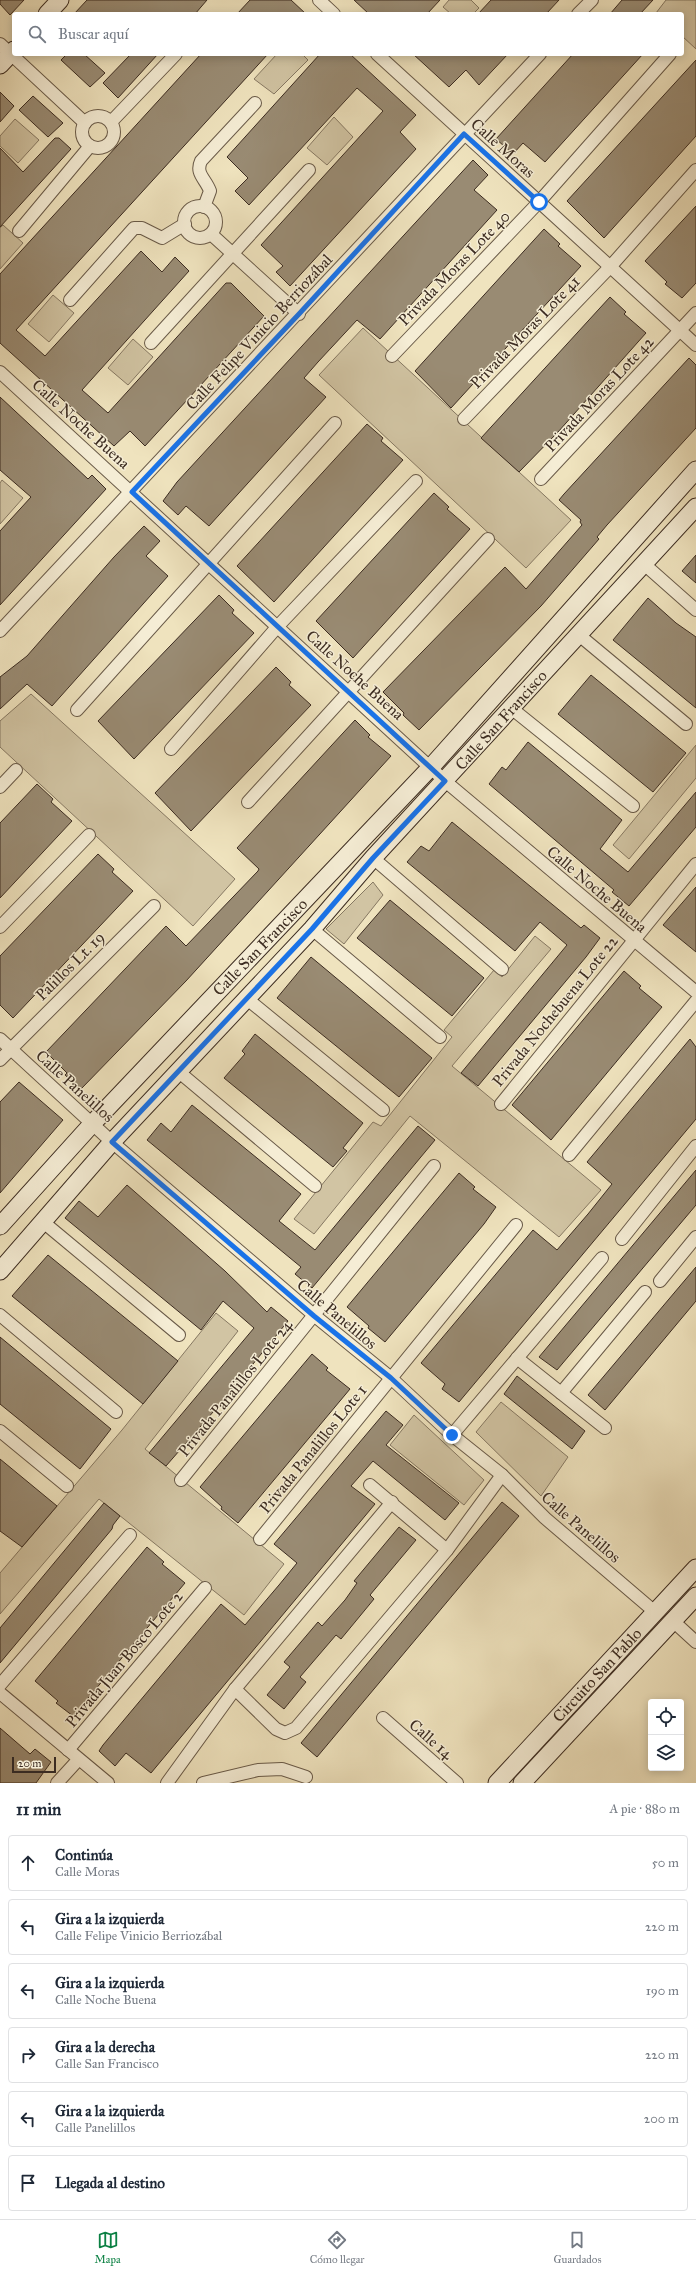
<!DOCTYPE html>
<html lang="es">
<meta charset="utf-8">
<style>
body{margin:0;font-family:"IM FELL Great Primer",serif;background:#f6f6f7;color:#1f2937}
.controls{position:absolute;right:12px;bottom:12px;display:grid;overflow:hidden;border-radius:4px;box-shadow:0 2px 10px #0003}
.controls button{width:36px;height:36px;display:grid;place-items:center;padding:0;border:0;border-bottom:1px solid #e0e1e3;background:#fff;color:#1f2937;font:20px sans-serif}
.scale{position:absolute;left:12px;bottom:10px;width:44px;box-sizing:border-box;padding-left:4px;border:2px solid #3c2c21;border-top:0;font-size:11px;line-height:14px;white-space:nowrap;color:#3c2c21;-webkit-text-stroke:3px #f5edd5;paint-order:stroke}
.stop{position:absolute;width:12px;height:12px;margin:-9px;border:3px solid #1a73e8;border-radius:50%;background:#fff}
.stop.end{background:#1a73e8;border-color:#fff;box-shadow:0 1px 4px #0008}
.list{margin:0;padding:0;list-style:none}
h2{display:flex;justify-content:space-between;align-items:center;height:52px;margin:0;padding:0 16px;font-size:17px}
h2 small{font-size:13px;font-weight:400;color:#747a83}
.list li{display:grid;grid-template-columns:26px 1fr auto;gap:12px;align-items:center;box-sizing:border-box;height:56px;margin:0 8px 8px;padding:0 8px;border:1px solid #e0e1e3;border-radius:4px}
.list b{display:block;font-size:15px;white-space:nowrap}
.list p{margin:0;font-size:13px;white-space:nowrap;color:#747a83}
.list em{font-size:13px;font-style:normal;color:#747a83}
.icon{flex:none;width:22px;height:22px;fill:none;stroke:currentColor;stroke-width:2;stroke-linecap:round;stroke-linejoin:round}
.map{position:relative;flex:none;width:696px;height:1783px;overflow:hidden}
.search{position:absolute;background:#fff;box-shadow:0 2px 10px #0003;left:12px;right:12px;top:12px;height:44px;display:flex;align-items:center;gap:10px;box-sizing:border-box;padding:0 14px;border-radius:4px;color:#747a83;font-size:15px}
.sheet{height:436px;background:#fff}
nav{display:flex;justify-content:space-around;align-items:center;box-sizing:border-box;height:56px;border-top:1px solid #e0e1e3;background:#fff;font-size:11px;color:#747a83}
nav a{display:grid;justify-items:center;gap:2px}
nav .on{color:#0b8043}
.map>svg:first-child{display:block}
.green{fill:#d1c4a3;stroke:#867862}
.building{fill:#998b73;stroke:#3c2c21}
.lines{fill:none;stroke-linecap:round;stroke-linejoin:round}
.street-casing{stroke:#695a48;stroke-width:14}
.secondary-casing{stroke:#3c2c21;stroke-width:19}
.street{stroke:#f5edd5;stroke-width:12}
.secondary{stroke:#f5edd5;stroke-width:17}
.route{stroke:#1a73e8;stroke-width:5}
.labels{text-anchor:middle;dominant-baseline:central;stroke-width:3;stroke-linejoin:round;paint-order:stroke}
.street-label{font-size:16px;fill:#3c2c21;stroke:#f5edd5}
</style>
<div class="map">
<svg width="696" height="1783" viewBox="0 0 696 1783">
<rect width="100%" height="100%" fill="#efe3be"/>
<filter id="stains"><feTurbulence type="fractalNoise" baseFrequency=".005" numOctaves="4"/><feColorMatrix values="0 0 0 0 .2 0 0 0 0 .09 0 0 0 0 .02 0 0 0 .5 -.17"/></filter>
<radialGradient id="worn" r=".72"><stop offset=".6" stop-color="#630" stop-opacity="0"/><stop offset="1" stop-color="#630" stop-opacity=".3"/></radialGradient>
<!-- green -->
<g class="green">
<polygon points="449,0 471,0 479,8 473,14 451,14 443,7"/>
<polygon points="666,0 696,0 696,49 682,36 682,14 656,13"/>
<polygon points="277,54 302,54 308,60 274,94 254,79"/>
<polygon points="334,117 353,137 327,165 307,148"/>
<polygon points="15,119 39,140 18,163 0,146 0,136"/>
<polygon points="3,225 23,243 0,269 0,228"/>
<polygon points="53,295 74,313 49,342 28,324"/>
<polygon points="363,328 571,520 526,568 319,375"/>
<polygon points="133,339 153,357 128,385 108,368"/>
<polygon points="2,480 23,498 0,524 0,483"/>
<polygon points="31,694 235,879 193,926 0,747 0,721"/>
<polygon points="696,745 696,778 629,859 613,845"/>
<polygon points="373,882 383,895 344,944 326,929"/>
<polygon points="535,936 551,949 452,1066 601,1190 559,1237 410,1116 314,1234 294,1219 373,1122 381,1126 452,1037 444,1030 494,970 502,977"/>
<polygon points="216,1313 238,1331 145,1449 284,1564 244,1615 99,1499 0,1614 0,1573 122,1430"/>
<polygon points="501,1402 568,1457 541,1496 476,1432"/>
<polygon points="414,1415 484,1480 464,1505 390,1445"/>
</g>
<!-- building -->
<g class="building">
<polygon points="0,0 24,0 10,15 0,4"/>
<polygon points="87,0 207,0 195,14 74,14"/>
<polygon points="250,0 291,0 306,14 237,14"/>
<polygon points="354,0 440,0 427,14 369,14"/>
<polygon points="491,0 559,0 546,14 478,14"/>
<polygon points="622,0 653,0 640,14 610,14"/>
<polygon points="67,54 84,54 105,73 90,87 61,60"/>
<polygon points="131,54 158,54 118,98 103,83"/>
<polygon points="201,54 268,54 16,330 45,356 141,251 162,272 175,257 189,271 82,390 108,413 226,283 231,283 264,316 145,446 130,431 114,446 0,343 0,274"/>
<polygon points="320,54 350,54 416,115 400,132 416,149 290,286 276,272 283,266 261,245 383,111 357,88 249,205 235,191 248,178 227,157"/>
<polygon points="413,54 508,54 479,85 466,70 449,87"/>
<polygon points="573,54 643,54 545,162 523,143 513,154 496,139"/>
<polygon points="696,60 696,136 604,238 567,201"/>
<polygon points="0,92 14,106 0,122"/>
<polygon points="33,96 63,123 48,137 19,110"/>
<polygon points="55,138 59,138 71,149 0,227 0,148 23,172"/>
<polygon points="473,160 488,175 474,190 497,210 380,339 357,320 318,362 304,378 326,397 209,526 186,506 178,515 163,501 177,482"/>
<polygon points="696,206 696,283 682,298 665,284 667,282 645,261"/>
<polygon points="544,229 560,244 558,246 581,266 451,408 415,371"/>
<polygon points="610,297 626,312 624,314 646,333 558,432 519,472 481,438"/>
<polygon points="689,358 696,365 696,428 607,525 597,537 599,539 541,606 419,730 403,715 404,713 383,692 505,567 526,589 582,525 580,522 581,520 559,500 564,494"/>
<polygon points="0,397 88,479 92,475 106,489 0,605 0,531 31,497 0,470"/>
<polygon points="367,424 383,438 381,441 403,460 274,602 237,566"/>
<polygon points="434,493 449,507 447,509 470,529 353,658 316,621"/>
<polygon points="144,526 160,541 146,556 168,576 52,706 27,684 0,709 0,677 27,656 114,557"/>
<polygon points="696,555 696,583 682,571"/>
<polygon points="219,595 234,610 232,613 254,633 134,759 98,721"/>
<polygon points="648,598 676,623 696,637 696,708 613,640"/>
<polygon points="276,667 291,682 289,685 311,705 191,831 155,793"/>
<polygon points="591,675 686,753 653,792 558,714"/>
<polygon points="355,720 370,735 368,737 391,756 186,981 81,1089 65,1075 67,1073 46,1052 166,926 186,946 258,871 259,869 237,848"/>
<polygon points="528,742 622,820 600,849 628,872 696,792 696,827 629,906 612,892 614,890 489,784 502,767 506,770"/>
<polygon points="37,784 53,799 51,802 72,821 0,898 0,823"/>
<polygon points="452,822 581,928 584,925 600,938 586,957 478,1086 461,1073 567,945 540,922 515,951 407,862 421,846 429,851"/>
<polygon points="98,854 114,869 112,872 133,891 13,1018 0,1005 0,956"/>
<polygon points="696,887 696,952 663,925"/>
<polygon points="390,900 484,978 452,1016 357,938"/>
<polygon points="311,957 432,1058 399,1097 277,998"/>
<polygon points="624,971 641,986 639,988 662,1007 551,1140 512,1105"/>
<polygon points="255,1034 363,1123 343,1148 347,1151 333,1167 224,1078 245,1054 242,1051"/>
<polygon points="690,1039 696,1047 696,1119 459,1402 442,1389 445,1384 421,1363 533,1230 557,1250 588,1214 612,1184 587,1162"/>
<polygon points="19,1082 63,1120 0,1193 0,1102"/>
<polygon points="192,1105 301,1194 279,1221 315,1250 418,1126 435,1140 312,1288 295,1274 301,1267 147,1140 161,1123 171,1132"/>
<polygon points="696,1170 696,1205 557,1370 539,1357"/>
<polygon points="459,1173 475,1187 473,1189 496,1207 484,1224 385,1342 368,1328 369,1326 347,1307"/>
<polygon points="127,1185 225,1271 267,1312 271,1307 288,1321 227,1396 166,1466 149,1453 254,1328 223,1301 201,1330 65,1218 79,1201 98,1217"/>
<polygon points="48,1255 178,1361 143,1404 12,1296"/>
<polygon points="696,1267 696,1301 605,1410 588,1395"/>
<polygon points="0,1337 111,1429 80,1469 0,1404"/>
<polygon points="312,1354 328,1368 326,1370 350,1389 238,1523 221,1509 222,1507 200,1487"/>
<polygon points="517,1376 585,1431 572,1449 504,1394"/>
<polygon points="386,1411 403,1425 386,1445 459,1503 445,1520 373,1461 351,1486 375,1504 151,1773 126,1753 115,1766 99,1751 103,1745 221,1604 245,1625 279,1585 297,1563 274,1544"/>
<polygon points="0,1459 57,1506 22,1547 0,1531"/>
<polygon points="502,1502 519,1516 317,1757 301,1743"/>
<polygon points="104,1503 120,1516 113,1525 112,1529 0,1663 0,1628"/>
<polygon points="399,1527 416,1540 370,1595 374,1599 360,1616 341,1639 336,1635 300,1677 306,1682 284,1709 267,1695 290,1667 284,1662 318,1622 322,1626 345,1600 357,1583 354,1581"/>
<polygon points="147,1547 164,1562 162,1564 185,1583 73,1716 56,1703 58,1701 35,1681"/>
<polygon points="0,1728 30,1754 35,1749 51,1762 36,1783 0,1783"/>
</g>
<g class="lines">
<defs>
<g id="street">
<polyline points="319,0 334,14"/>
<polyline points="578,14 592,0"/>
<polyline points="0,44 85,123"/>
<polyline points="377,54 696,345"/>
<circle cx="98" cy="132" r="16"/>
<polyline points="111,122 176,54"/>
<circle cx="200" cy="222" r="16"/>
<path d="M204 207 210 191C206 179 195 174 201 161L255 103"/>
<polyline points="19,231 90,146"/>
<polyline points="211,234 299,314"/>
<polyline points="70,300 134,228 142,228 162,238 185,224"/>
<polyline points="151,343 309,170"/>
<polyline points="392,356 539,202 670,54"/>
<polyline points="0,372 445,781 696,992"/>
<polyline points="464,419 610,267 696,170"/>
<polyline points="541,479 696,313"/>
<polyline points="644,564 696,610"/>
<polyline points="0,631 540,54"/>
<polyline points="579,635 686,724"/>
<polyline points="511,708 633,806"/>
<polyline points="77,710 335,423"/>
<polyline points="171,749 278,626 416,481"/>
<polyline points="0,787 16,770"/>
<polyline points="248,802 488,539"/>
<polyline points="373,858 502,969"/>
<polyline points="0,927 89,835"/>
<polyline points="312,929 440,1037"/>
<polyline points="246,998 383,1110"/>
<polyline points="0,1039 112,1142 315,1316 391,1378 452,1435 502,1475 545,1518 655,1612"/>
<polyline points="0,1060 154,906"/>
<polyline points="179,1072 315,1186"/>
<polyline points="501,1104 696,864"/>
<polyline points="569,1155 696,1001"/>
<polyline points="42,1221 179,1335"/>
<polyline points="622,1239 696,1146"/>
<polyline points="660,1281 696,1237"/>
<polyline points="0,1315 116,1412"/>
<polyline points="517,1358 605,1428"/>
<polyline points="561,1393 645,1292"/>
<polyline points="0,1431 67,1486"/>
<polyline points="452,1435 602,1258"/>
<polyline points="181,1480 434,1166"/>
<polyline points="370,1485 447,1550"/>
<polyline points="260,1539 516,1225"/>
<polyline points="673,1621 696,1642"/>
<polyline points="0,1685 130,1535"/>
<polyline points="235,1689 276,1729 285,1733 296,1728 447,1550 502,1475"/>
<polyline points="0,1693 108,1783"/>
<polyline points="383,1718 457,1783"/>
<polyline points="68,1750 205,1588"/>
<polyline points="57,1783 78,1760"/>
<polyline points="167,1783 235,1689 392,1502"/>
<polyline points="203,1783 258,1770 282,1769 306,1777"/>
</g>
<g id="secondary">
<polyline points="47,14 60,0"/>
<polyline points="0,65 14,50"/>
<polyline points="0,1226 92,1124 431,767 696,470"/>
<polyline points="0,1271 112,1142 312,929 373,858 696,507"/>
<polyline points="497,1783 696,1568"/>
<polyline points="522,1783 696,1596"/>
</g>
</defs>
<!-- street casing -->
<use href="#street" class="street-casing"/>
<!-- secondary casing -->
<use href="#secondary" class="secondary-casing"/>
<!-- street -->
<use href="#street" class="street"/>
<!-- secondary -->
<use href="#secondary" class="secondary"/>
</g>
<g class="lines">
<!-- route -->
<polyline class="route" points="452,1435 391,1378 314,1316 112,1142 312,929 373,858 445,781 132,492 299,314 464,134 539,202"/>
</g>
<g class="labels">
<!-- street labels -->
<g class="street-label">
<text transform="translate(503 148) rotate(42)">Calle Moras</text>
<text transform="translate(454 268) rotate(-46)">Privada Moras Lote 40</text>
<text transform="translate(259 332) rotate(-47)">Calle Felipe Vinicio Berriozábal</text>
<text transform="translate(525 332) rotate(-46)">Privada Moras Lote 41</text>
<text transform="translate(599 394) rotate(-47)">Privada Moras Lote 42</text>
<text transform="translate(81 424) rotate(42)">Calle Noche Buena</text>
<text transform="translate(355 675) rotate(42)">Calle Noche Buena</text>
<text transform="translate(501 720) rotate(-48)">Calle San Francisco</text>
<text transform="translate(597 889) rotate(40)">Calle Noche Buena</text>
<text transform="translate(260 947) rotate(-46)">Calle San Francisco</text>
<text transform="translate(70 966) rotate(-45)">Palillos Lt. 19</text>
<text transform="translate(555 1011) rotate(-51)">Privada Nochebuena Lote 22</text>
<text transform="translate(75 1086) rotate(42)">Calle Panelillos</text>
<text transform="translate(337 1314) rotate(40)">Calle Panelillos</text>
<text transform="translate(235 1388) rotate(-51)">Privada Panalillos Lote 24</text>
<text transform="translate(313 1449) rotate(-51)">Privada Panalillos Lote 1</text>
<text transform="translate(581 1527) rotate(41)">Calle Panelillos</text>
<text transform="translate(124 1659) rotate(-50)">Privada Juan Bosco Lote 2</text>
<text transform="translate(597 1675) rotate(-47)">Circuito San Pablo</text>
<text transform="translate(431 1739) rotate(41)">Calle 14</text>
</g>
</g>
<rect width="100%" height="100%" filter="url(#stains)"/>
<rect width="100%" height="100%" fill="url(#worn)"/>
</svg>
<div class="controls">
<button><svg class="icon" aria-label="locate" viewBox="0 0 24 24"><circle cx="12" cy="12" r="6"/><path d="M12 2v4M12 18v4M2 12h4M18 12h4"/></svg></button>
<button><svg class="icon" aria-label="layers" viewBox="0 0 24 24"><path d="M12 4l9 5-9 5-9-5zM3 14l9 5 9-5"/></svg></button>
</div>
<div class="scale">20 m</div>
<div class="stop" style="left:539px;top:202px"></div>
<div class="stop end" style="left:452px;top:1435px"></div>
<div class="search"><svg class="icon" aria-label="search" viewBox="0 0 24 24"><circle cx="10" cy="10" r="6"/><path d="M15 15l6 6"/></svg>Buscar aquí</div>
</div>
<section class="sheet">
<h2>11 min<small>A pie · 880 m</small></h2>
<ul class="list">
<li><svg class="icon" aria-label="ahead" viewBox="0 0 24 24"><path d="M12 20V5M6 11l6-6 6 6"/></svg><div><b>Continúa</b><p>Calle Moras</p></div><em>50 m</em></li>
<li><svg class="icon" aria-label="left" viewBox="0 0 24 24"><path d="M17 20v-9H6M10 6l-5 5 5 5"/></svg><div><b>Gira a la izquierda</b><p>Calle Felipe Vinicio Berriozábal</p></div><em>220 m</em></li>
<li><svg class="icon" aria-label="left" viewBox="0 0 24 24"><path d="M17 20v-9H6M10 6l-5 5 5 5"/></svg><div><b>Gira a la izquierda</b><p>Calle Noche Buena</p></div><em>190 m</em></li>
<li><svg class="icon" aria-label="right" viewBox="0 0 24 24"><path d="M7 20v-9h11M14 6l5 5-5 5"/></svg><div><b>Gira a la derecha</b><p>Calle San Francisco</p></div><em>220 m</em></li>
<li><svg class="icon" aria-label="left" viewBox="0 0 24 24"><path d="M17 20v-9H6M10 6l-5 5 5 5"/></svg><div><b>Gira a la izquierda</b><p>Calle Panelillos</p></div><em>200 m</em></li>
<li><svg class="icon" aria-label="arrive" viewBox="0 0 24 24"><path d="M6 21V4h12l-3 4 3 4H6"/></svg><div><b>Llegada al destino</b></div></li>
</ul>
</section>
<nav>
<a class="on"><svg class="icon" aria-label="map" viewBox="0 0 24 24"><path d="M3 6l6-2 6 2 6-2v14l-6 2-6-2-6 2zM9 4v14M15 6v14"/></svg>Mapa</a>
<a><svg class="icon" aria-label="directions" viewBox="0 0 24 24"><path d="M12 3l9 9-9 9-9-9zM9 14v-3h6M13 9l2 2-2 2"/></svg>Cómo llegar</a>
<a><svg class="icon" aria-label="saved" viewBox="0 0 24 24"><path d="M7 4h10v16l-5-4-5 4z"/></svg>Guardados</a>
</nav>
